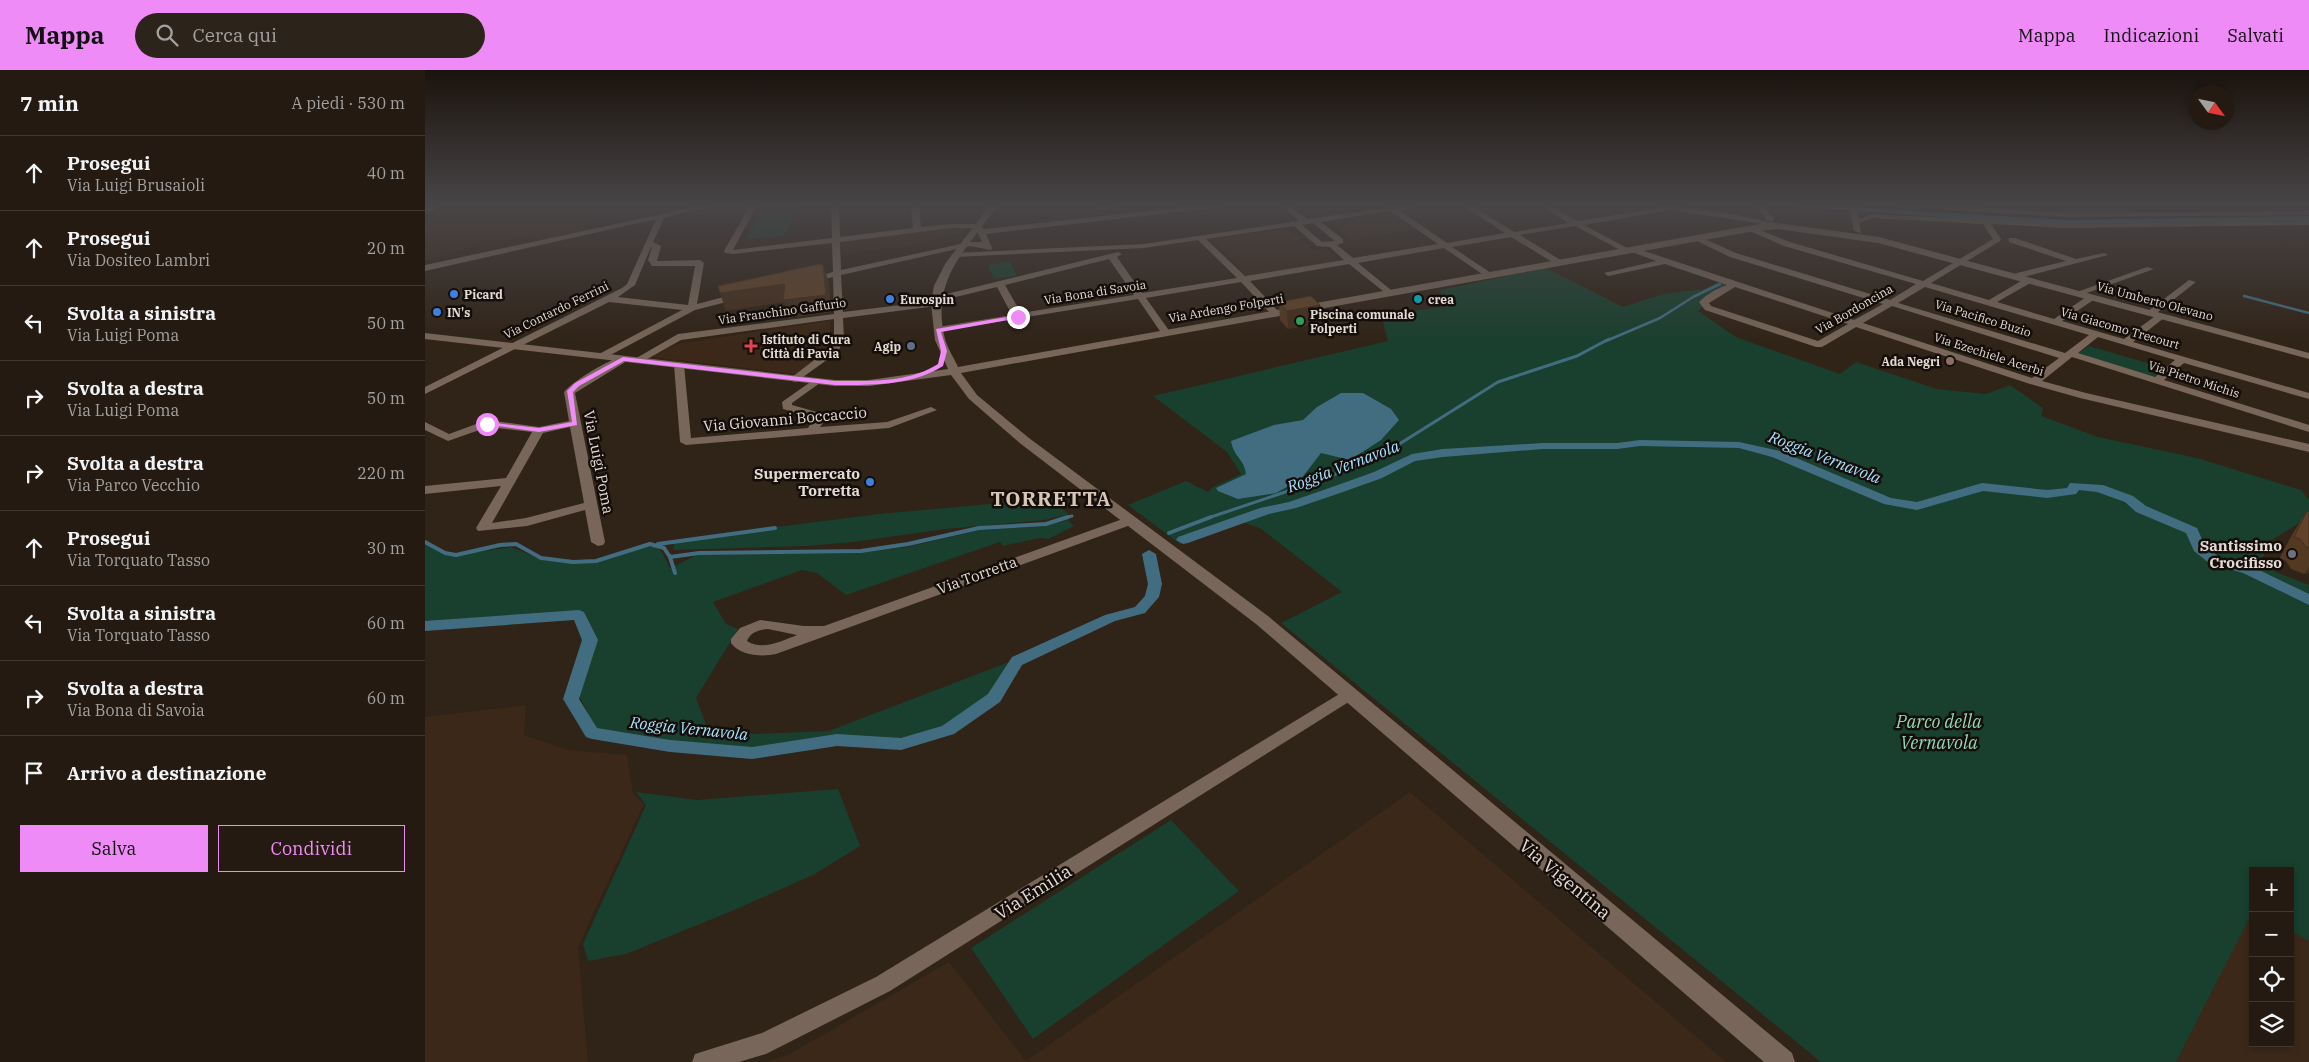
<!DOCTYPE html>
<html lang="it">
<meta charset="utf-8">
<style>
body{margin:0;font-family:"IBM Plex Serif",serif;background:#2c231a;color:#f1f3f6}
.controls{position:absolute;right:15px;bottom:15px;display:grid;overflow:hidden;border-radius:0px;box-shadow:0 2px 8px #0003}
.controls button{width:45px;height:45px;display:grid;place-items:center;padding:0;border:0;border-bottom:1px solid #413831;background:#241a11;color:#f1f3f6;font:25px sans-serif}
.compass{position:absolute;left:1764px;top:15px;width:45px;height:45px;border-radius:50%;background:#241a11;box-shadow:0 2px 8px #0003;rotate:123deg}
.stop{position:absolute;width:15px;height:15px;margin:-11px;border:4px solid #ef8bf7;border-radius:50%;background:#fff}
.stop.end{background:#ef8bf7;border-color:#fff;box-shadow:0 1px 5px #0008}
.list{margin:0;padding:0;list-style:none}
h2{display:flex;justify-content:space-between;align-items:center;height:65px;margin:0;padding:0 20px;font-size:21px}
h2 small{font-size:16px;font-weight:400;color:#a3a19f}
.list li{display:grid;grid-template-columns:32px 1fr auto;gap:15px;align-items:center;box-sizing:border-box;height:75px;padding:0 20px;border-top:1px solid #413831}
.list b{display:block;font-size:19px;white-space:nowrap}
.list p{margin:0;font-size:16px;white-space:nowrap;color:#a3a19f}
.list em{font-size:16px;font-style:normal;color:#a3a19f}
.actions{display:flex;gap:10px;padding:15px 20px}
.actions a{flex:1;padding:11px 0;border:1px solid #ef8bf7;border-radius:0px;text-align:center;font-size:18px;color:#ef8bf7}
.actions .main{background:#ef8bf7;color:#111}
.icon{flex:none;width:28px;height:28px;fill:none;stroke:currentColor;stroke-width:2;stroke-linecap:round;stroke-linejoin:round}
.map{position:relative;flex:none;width:1884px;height:992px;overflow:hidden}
header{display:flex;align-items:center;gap:30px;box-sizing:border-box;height:70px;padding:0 25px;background:#ef8bf7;color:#111}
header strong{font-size:24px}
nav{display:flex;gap:28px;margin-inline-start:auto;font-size:18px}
.search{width:350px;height:45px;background:#2c231a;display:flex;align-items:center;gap:12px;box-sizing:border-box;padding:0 18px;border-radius:28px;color:#a3a19f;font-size:19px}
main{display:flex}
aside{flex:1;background:#241a11}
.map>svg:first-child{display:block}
.built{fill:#3b2818}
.green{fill:#193f2e}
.water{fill:#426d81}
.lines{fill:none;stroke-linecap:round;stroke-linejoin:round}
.stream-far2{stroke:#426d81;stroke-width:2.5}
.stream-far1{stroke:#426d81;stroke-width:3}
.stream{stroke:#426d81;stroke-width:4}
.canal{fill:#426d81;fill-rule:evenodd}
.street{fill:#776659;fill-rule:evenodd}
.secondary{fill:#776659;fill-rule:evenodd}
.wall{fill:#533922}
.shaded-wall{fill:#442e1c}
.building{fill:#614228;stroke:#442e1c}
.route{fill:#ef8bf7}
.shop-dot{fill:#3f7fe0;stroke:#140d09;stroke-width:2}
.culture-dot{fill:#0f9aa8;stroke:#140d09;stroke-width:2}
.leisure-dot{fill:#2e9e5b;stroke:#140d09;stroke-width:2}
.health-dot{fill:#e0444e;stroke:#140d09;stroke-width:2}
.service-dot{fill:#5c6f8a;stroke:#140d09;stroke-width:2}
.education-dot{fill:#8d6e63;stroke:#140d09;stroke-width:2}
.worship-dot{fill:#6b7280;stroke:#140d09;stroke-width:2}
.labels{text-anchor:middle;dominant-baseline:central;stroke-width:5;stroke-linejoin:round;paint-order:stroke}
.far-street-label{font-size:12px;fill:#e3dad3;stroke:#140d09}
.far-poi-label{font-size:12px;font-weight:bold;fill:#e3dad3;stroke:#140d09;text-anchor:start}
.street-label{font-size:15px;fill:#e3dad3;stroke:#140d09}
.poi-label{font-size:15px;font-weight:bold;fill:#e3dad3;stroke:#140d09;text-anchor:end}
.water-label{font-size:16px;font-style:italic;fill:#a8e2fe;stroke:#140d09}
.near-park-label{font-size:18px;font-style:italic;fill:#90d7b4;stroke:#140d09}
.near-street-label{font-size:18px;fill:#e3dad3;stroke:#140d09}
.district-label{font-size:20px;font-weight:bold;letter-spacing:1px;fill:#d7c5b6;stroke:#140d09}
</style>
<header>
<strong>Mappa</strong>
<div class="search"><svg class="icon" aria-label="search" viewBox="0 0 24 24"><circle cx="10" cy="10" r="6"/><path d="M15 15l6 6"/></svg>Cerca qui</div>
<nav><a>Mappa</a><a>Indicazioni</a><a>Salvati</a></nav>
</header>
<main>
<aside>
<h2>7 min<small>A piedi · 530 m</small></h2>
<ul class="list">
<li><svg class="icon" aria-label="ahead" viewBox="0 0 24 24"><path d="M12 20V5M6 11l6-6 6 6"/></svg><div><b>Prosegui</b><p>Via Luigi Brusaioli</p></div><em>40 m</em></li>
<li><svg class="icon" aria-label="ahead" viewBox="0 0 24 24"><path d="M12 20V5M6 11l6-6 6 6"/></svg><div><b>Prosegui</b><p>Via Dositeo Lambri</p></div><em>20 m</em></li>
<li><svg class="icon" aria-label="left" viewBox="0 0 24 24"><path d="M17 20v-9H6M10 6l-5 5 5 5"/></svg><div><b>Svolta a sinistra</b><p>Via Luigi Poma</p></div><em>50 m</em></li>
<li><svg class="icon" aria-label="right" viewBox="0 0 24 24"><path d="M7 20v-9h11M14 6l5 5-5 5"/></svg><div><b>Svolta a destra</b><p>Via Luigi Poma</p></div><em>50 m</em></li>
<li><svg class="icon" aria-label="right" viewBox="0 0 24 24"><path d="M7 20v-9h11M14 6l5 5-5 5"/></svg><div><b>Svolta a destra</b><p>Via Parco Vecchio</p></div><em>220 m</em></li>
<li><svg class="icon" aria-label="ahead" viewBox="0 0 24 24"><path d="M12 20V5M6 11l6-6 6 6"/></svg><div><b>Prosegui</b><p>Via Torquato Tasso</p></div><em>30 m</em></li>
<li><svg class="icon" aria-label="left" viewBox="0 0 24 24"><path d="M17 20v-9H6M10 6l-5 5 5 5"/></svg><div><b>Svolta a sinistra</b><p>Via Torquato Tasso</p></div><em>60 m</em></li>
<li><svg class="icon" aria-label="right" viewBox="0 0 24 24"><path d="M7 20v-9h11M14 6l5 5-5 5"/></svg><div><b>Svolta a destra</b><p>Via Bona di Savoia</p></div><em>60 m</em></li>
<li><svg class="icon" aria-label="arrive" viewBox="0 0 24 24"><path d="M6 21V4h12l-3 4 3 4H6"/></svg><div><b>Arrivo a destinazione</b></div></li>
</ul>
<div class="actions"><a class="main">Salva</a><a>Condividi</a></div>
</aside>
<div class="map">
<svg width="1884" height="992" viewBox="0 0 1884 992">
<rect width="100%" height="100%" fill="#302317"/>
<!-- built -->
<g class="built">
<polygon points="44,135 174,146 156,154 162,161 114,171 108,165 81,170 63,169 8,190 0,190 0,150"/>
<polygon points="1510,135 1884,135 1884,139 1638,143"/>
<polygon points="966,142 992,159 927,170 907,155 912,154 908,151"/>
<polygon points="542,158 538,162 473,179 462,178 417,185 417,171 507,159"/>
<polygon points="863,159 888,180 901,178 915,191 823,207 787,169"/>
<polygon points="405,251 406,273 404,278 397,286 372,304 227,287 251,274"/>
<polygon points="101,635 99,665 143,680 202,685 208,724 219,734 153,877 163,992 0,992 0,647"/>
<polygon points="985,722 1301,992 342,992 363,985 524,892 601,991"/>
<polygon points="1827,841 1828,973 1865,973 1865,861 1884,871 1884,992 1751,992"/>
</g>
<!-- green -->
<g class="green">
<polygon points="372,143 359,166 322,169 334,145"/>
<polygon points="585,191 592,206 569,209 563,195"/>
<polygon points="1121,198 1198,237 1238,224 1279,219 1293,212 1307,217 1289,227 1273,241 1311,267 1415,304 1431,292 1512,319 1561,324 1585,315 1618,338 1616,346 1673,367 1772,388 1876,420 1884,430 1884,447 1842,473 1836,496 1884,515 1884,871 1865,861 1865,801 1828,801 1828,841 1751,992 1396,992 856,553 917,522 835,458 817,452 755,474 703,435 761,411 783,422 788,417 816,404 802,382 728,326 963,271 956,244 1020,237 1015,220"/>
<polygon points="1664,276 1740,298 1728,308 1652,284"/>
<polygon points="621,426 644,444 620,450 521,459 428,472 382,476 249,480 249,470 454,444 576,433"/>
<polygon points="643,450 649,456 623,469 615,468 578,476 575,472 421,525 392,503 377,500 288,532 301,554 313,559 271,628 283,660 332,664 404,661 584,592 565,626 519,658 474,673 413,668 329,681 242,672 172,660 154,626 171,570 160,543 0,554 0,473 23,486 86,477 120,491 169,492 189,488 202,480 229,476 237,482 245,498 272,485 434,483 482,477 556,460 621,456"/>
<polygon points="413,719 435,776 390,804 307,841 201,884 163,891 158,874 221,735 211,722 272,730"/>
<polygon points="746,750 814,821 608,969 546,878"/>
</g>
<!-- water -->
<g class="water">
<polygon points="1350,135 1393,135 1643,150 1884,146 1884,151 1615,154"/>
<path d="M916 323H938L966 339 974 350 956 370 925 390 896 383 876 409 851 423 813 429 793 421 791 418 821 404C819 388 809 388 806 371L849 355 878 350 892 337Z"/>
</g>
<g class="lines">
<!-- stream-far2 -->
<g class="stream-far2">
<polyline points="1819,226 1884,243"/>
<polyline points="1181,271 1235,248 1268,227 1295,214"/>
</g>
<!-- stream-far1 -->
<g class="stream-far1">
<polyline points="639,448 647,446"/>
<polyline points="783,448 899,409 960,383 1073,312 1152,286 1184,269"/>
</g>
<!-- stream -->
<g class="stream">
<polyline points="744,463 786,447"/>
<polyline points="0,472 20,483 31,485 75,475 91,474 116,488 148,492 171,491 225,474 239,478 245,487 274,483 436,481 483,474 554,458 621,454 643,447"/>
<polyline points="233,474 350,458"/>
<polyline points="245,487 250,503"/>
</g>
<!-- canal -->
<g class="canal">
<polygon points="1215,370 1314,372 1355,381 1466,428 1492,432 1557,413 1622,420 1642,418 1645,413 1678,415 1708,426 1721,436 1772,458 1780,476 1794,487 1828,497 1884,524 1884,535 1818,503 1784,493 1769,481 1761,463 1711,442 1700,432 1672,422 1654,420 1651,424 1622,428 1558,421 1492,440 1459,434 1347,387 1314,378 1215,376 1192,379 1118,379 1018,387 990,391 957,408 918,422 871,438 844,444 763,473 758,474 751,470 753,467 835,438 864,432 910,416 949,402 987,384 1018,379 1118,373 1192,373"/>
<polygon points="724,480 731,484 737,514 734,527 720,543 690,551 597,595 575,632 529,664 476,680 412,676 327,689 245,682 167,669 161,667 138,629 157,570 149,550 0,561 0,551 154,540 159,542 173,570 154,629 172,658 245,670 327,677 412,664 476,668 517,656 563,624 587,587 680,545 710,537 720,526 723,514 717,484"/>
</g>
<!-- street -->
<g class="street">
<polygon points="9,135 20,135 0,143 0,138"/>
<path d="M273 135H382L378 137H331L308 180 407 168 406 135H414L415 167 488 158 486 135H494L496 157 526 154H554L559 159 778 135H801L797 137 561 164 567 178 566 180 545 176 416 205 418 242 509 231V227L693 182 697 184 692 187 717 223 812 208 773 170 719 178 530 187 526 185 530 183 719 174 874 151 856 135H864L882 149 961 138 963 135H997L974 140 1022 173 1080 163 1037 135H1046L1089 162 1144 153 1114 135H1123L1153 151 1234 138 1238 135 1308 144 1343 152 1339 154 1245 140 1159 155 1204 179 1205 181 1201 183 1150 156 1095 165 1137 191 1138 193 1134 196 1086 167 1027 177 1066 203 1067 205 1063 208 1019 178 933 193 966 220 967 222 963 225 924 194 825 211 853 241V245H847L816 212 721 228 745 262 740 265 737 264 713 229 510 262V258L513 257 587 245 572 217 514 231V235L511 236 418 248 419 269 413 282 371 312 367 311V307L405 278 409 269V249L256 270 217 292H209L208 290 253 264 409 244 408 207 384 213 380 210 408 202 407 173 308 184 300 183 299 181 324 137H277ZM965 141 1013 174 928 188 912 175 918 173V169L896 152ZM888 153 910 171 897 172 877 155ZM869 156 892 176 905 177 919 190 820 206 781 169ZM526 158H551L557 172H545L416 200 415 172ZM684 189 709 225 596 243 580 215Z"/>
<polygon points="681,135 700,135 675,140 671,138"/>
<polygon points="1330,135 1338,135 1349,149 1348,151 1342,151"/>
<path d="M1446 144 1641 154 1884 151V155L1641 158 1566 154 1576 169 1575 171 1506 213 1564 230 1601 208H1607V212L1572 232 1629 249 1664 225H1670V229L1637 251 1699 269 1733 244H1739V248L1708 272 1884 323V329L1759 293 1739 310 1884 355V362L1647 287 1617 311 1661 323 1884 374V382L1655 328 1605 314 1431 257 1397 277H1391L1280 240 1274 232C1282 224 1291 219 1302 215L1240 194 1183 206 1179 203 1231 191 1207 182V178H1210L1429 250 1458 234 1305 187 1268 169 1275 167 1311 183 1465 230 1491 214 1359 176 1320 159 1327 157 1365 172 1498 211 1568 169 1558 154 1447 148 1432 154 1428 152ZM1310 217 1423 254 1393 271 1286 236 1284 233ZM1500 217 1664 265 1640 283 1473 233ZM1467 236 1634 288 1607 308 1438 253ZM1673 267 1750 290 1730 307 1653 283Z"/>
<path d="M233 145 240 147 228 172 236 176 232 191 275 190 279 193 272 234 314 223 319 226 317 228 270 240 178 289 173 286 174 284 257 240 184 232 0 324V317L197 218 202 214ZM226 177H227L223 190 227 196H270L263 235 193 227 210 215Z"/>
<polygon points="1584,168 1590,168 1651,189 1679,183 1683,185 1591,209 1588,208 1588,204 1641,191 1584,172"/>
<polygon points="1722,197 1729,199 1656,225 1649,223"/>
<polygon points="1764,210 1771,212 1729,245 1723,245 1723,241"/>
<path d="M198 286 203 289 202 291 150 323 180 472 178 475 173 476 166 472 160 440 102 456 53 461 51 458 76 416 0 424V416L81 408 107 362 63 357 23 371 0 360V352L24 364 62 350 114 357 144 351 139 322C149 310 183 290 198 286ZM145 357 159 433 101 448 67 453 118 363Z"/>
<polygon points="254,292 259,295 266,368 383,358 389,348 358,339 357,332 391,308 395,309 395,313 367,333 367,335 399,344 401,349 395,357 462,352 506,337 512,340 464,358 261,375 255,372 249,295"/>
<path d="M706 446 712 450 711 453 351 584C338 587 315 586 306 573V569L315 558 335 550 379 556H399ZM343 559 372 565C357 571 337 581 322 571 326 562 333 560 343 559Z"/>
<polygon points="924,618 930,620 932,624 930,628 465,921 341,984 314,992 267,992 270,984 337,963 451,907"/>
</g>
<!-- secondary -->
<g class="secondary">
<polygon points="279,135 294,135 0,201 0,195"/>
<path d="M565 135H573C541 181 505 208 520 269 523 279 529 288 533 297L1345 152 1454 167 1884 283V289L1453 173 1353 159 1324 162 536 303 552 325 604 368 843 546 1367 983 1370 992H1339L831 554 596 374 544 329 526 305 444 316H410L0 269V263L410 310H444L523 299 510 270 506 233 509 216 520 194Z"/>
<polygon points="1424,135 1432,135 1436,163 1429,161"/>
<polygon points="1470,135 1514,135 1644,143 1884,141 1884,145 1644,147 1474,137"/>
</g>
</g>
<!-- wall -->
<g class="wall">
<polygon points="854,232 895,235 896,253 863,259 855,250"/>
<polygon points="1882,441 1884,442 1884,503 1879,504 1866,499 1861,491 1854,489 1868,463"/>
</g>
<!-- shaded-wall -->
<g class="shaded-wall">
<polygon points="398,195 404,212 406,242 364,248 359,232 301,241 295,223"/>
<polygon points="895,235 896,253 863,259 862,241"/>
<polygon points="1884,497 1884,503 1879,504"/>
</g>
<!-- building -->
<g class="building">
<polygon points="394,194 398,195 401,225 358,230 360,214 295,223 293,216"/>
<polygon points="886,226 895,235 862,241 854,232"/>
<polygon points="1882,441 1884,442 1884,478 1881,477 1875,469 1869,467"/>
</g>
<!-- sky -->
<linearGradient id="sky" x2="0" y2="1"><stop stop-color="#1a130d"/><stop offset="0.49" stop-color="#484547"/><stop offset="1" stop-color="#484547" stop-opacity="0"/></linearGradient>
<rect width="1884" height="274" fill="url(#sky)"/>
<!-- route -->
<path class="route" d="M593 245 595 248 516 262 522 281 518 296C486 316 447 315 410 315L199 291 154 316 148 322 152 355 114 362 59 354 62 352 114 358 147 352 142 321 150 313 198 287 410 311C445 311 483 313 513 294L516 281 511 259Z"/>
<!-- markers -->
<g class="shop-dot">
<circle cx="29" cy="224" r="5"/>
<circle cx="465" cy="229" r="5"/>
<circle cx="12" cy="242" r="5"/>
<circle cx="445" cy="412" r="5"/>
</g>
<circle class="culture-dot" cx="993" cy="229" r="5"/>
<circle class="leisure-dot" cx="875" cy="251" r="5"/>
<path class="health-dot" d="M323.5 268.5h5v5h5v5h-5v5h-5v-5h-5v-5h5z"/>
<circle class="service-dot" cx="486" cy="276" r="5"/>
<circle class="education-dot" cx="1525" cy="291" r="5"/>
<circle class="worship-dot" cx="1867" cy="484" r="5"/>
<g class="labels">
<!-- far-street labels -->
<g class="far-street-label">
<text transform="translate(670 222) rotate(-9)">Via Bona di Savoia</text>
<text transform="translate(1730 231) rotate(15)">Via Umberto Olevano</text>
<text transform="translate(801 238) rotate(-10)">Via Ardengo Folperti</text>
<text transform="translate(1429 239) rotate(-30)">Via Bordoncina</text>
<text transform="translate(131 240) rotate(-26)">Via Contardo Ferrini</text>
<text transform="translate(357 241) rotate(-8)">Via Franchino Gaffurio</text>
<text transform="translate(1558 248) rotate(17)">Via Pacifico Buzio</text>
<text transform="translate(1695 258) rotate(16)">Via Giacomo Trecourt</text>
<text transform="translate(1564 284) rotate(18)">Via Ezechiele Acerbi</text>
<text transform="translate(1769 309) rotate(18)">Via Pietro Michis</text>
</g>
<!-- far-poi labels -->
<g class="far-poi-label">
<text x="39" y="224">Picard</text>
<text x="475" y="229">Eurospin</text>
<text x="1003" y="229">crea</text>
<text x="22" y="242">IN's</text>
<text x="885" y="244">Piscina comunale<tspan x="885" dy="14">Folperti</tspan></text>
<text x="337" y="269">Istituto di Cura<tspan x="337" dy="14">Città di Pavia</tspan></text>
<text x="476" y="276" text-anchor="end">Agip</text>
<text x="1515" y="291" text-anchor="end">Ada Negri</text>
</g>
<!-- street labels -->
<g class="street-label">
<text transform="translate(360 349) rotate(-5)">Via Giovanni Boccaccio</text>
<text transform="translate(174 392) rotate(79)">Via Luigi Poma</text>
<text transform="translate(552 505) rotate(-20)">Via Torretta</text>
</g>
<!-- poi labels -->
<g class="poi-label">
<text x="435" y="403">Supermercato<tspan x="435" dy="17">Torretta</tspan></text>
<text x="1857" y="475">Santissimo<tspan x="1857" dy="17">Crocifisso</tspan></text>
</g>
<!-- water labels -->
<g class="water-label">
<text transform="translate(1400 387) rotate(21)">Roggia Vernavola</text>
<text transform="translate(918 396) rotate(-21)">Roggia Vernavola</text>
<text transform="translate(264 658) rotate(6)">Roggia Vernavola</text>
</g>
<!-- near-park labels -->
<g class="near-park-label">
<text x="1514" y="651">Parco della<tspan x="1514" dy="21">Vernavola</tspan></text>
</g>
<!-- near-street labels -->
<g class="near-street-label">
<text transform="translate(1140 809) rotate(40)">Via Vigentina</text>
<text transform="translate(608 822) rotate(-32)">Via Emilia</text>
</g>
<!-- district labels -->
<g class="district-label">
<text x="626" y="428">TORRETTA</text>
</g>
</g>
</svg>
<div class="controls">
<button>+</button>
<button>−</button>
<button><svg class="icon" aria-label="locate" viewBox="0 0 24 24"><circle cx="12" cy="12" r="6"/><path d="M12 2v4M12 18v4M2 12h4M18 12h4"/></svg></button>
<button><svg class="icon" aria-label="layers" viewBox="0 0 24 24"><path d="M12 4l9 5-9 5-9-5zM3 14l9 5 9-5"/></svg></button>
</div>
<svg class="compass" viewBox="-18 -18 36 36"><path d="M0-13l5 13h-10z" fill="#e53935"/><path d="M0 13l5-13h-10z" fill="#a3a19f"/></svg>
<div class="stop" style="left:62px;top:354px"></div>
<div class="stop end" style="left:593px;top:247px"></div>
</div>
</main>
